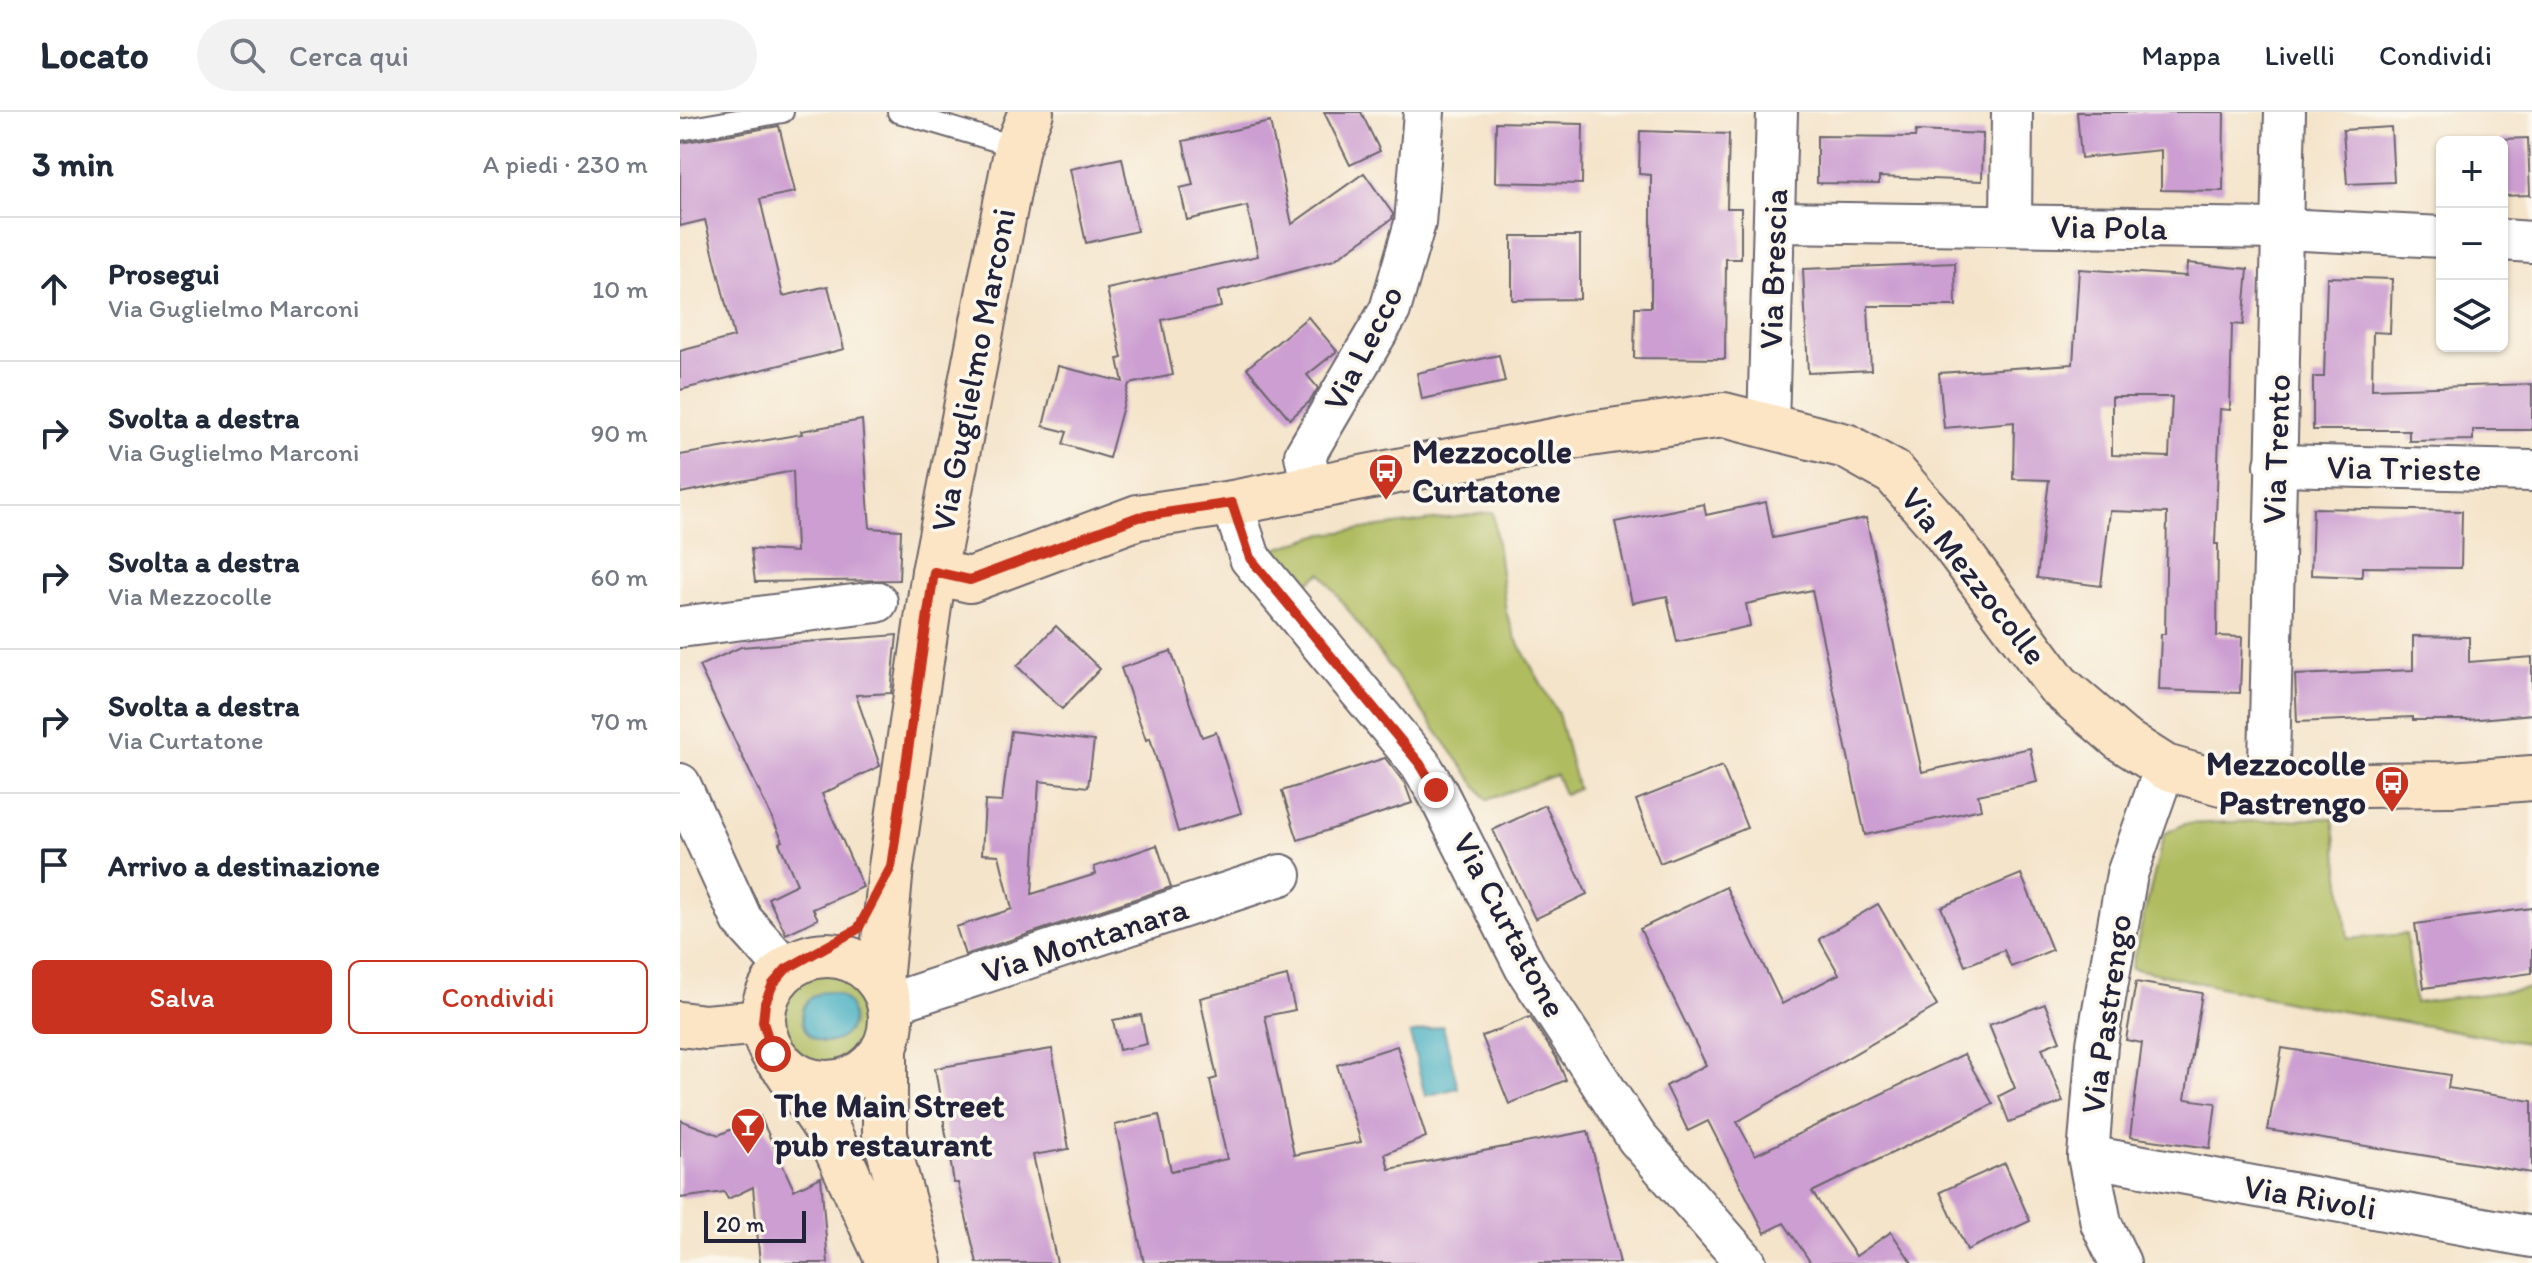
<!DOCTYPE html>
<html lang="it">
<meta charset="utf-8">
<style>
body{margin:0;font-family:Itim,sans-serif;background:#f2f2f3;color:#1f2937}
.controls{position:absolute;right:24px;top:24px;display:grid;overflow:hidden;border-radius:12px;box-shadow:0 2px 6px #0004}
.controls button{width:72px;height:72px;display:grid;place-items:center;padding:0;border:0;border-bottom:2px solid #e0e1e3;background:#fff;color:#1f2937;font:40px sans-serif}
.scale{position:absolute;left:24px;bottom:20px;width:102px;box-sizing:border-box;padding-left:8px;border:4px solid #22223b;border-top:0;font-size:22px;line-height:28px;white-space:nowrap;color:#22223b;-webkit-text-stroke:6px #fbf7ec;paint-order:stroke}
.stop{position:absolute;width:24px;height:24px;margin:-18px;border:6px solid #c8321e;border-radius:50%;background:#fff}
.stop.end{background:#c8321e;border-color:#fff;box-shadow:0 2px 8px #0008}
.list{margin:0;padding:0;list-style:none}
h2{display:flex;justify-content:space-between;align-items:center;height:104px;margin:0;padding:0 32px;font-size:34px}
h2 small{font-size:26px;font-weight:400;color:#747a83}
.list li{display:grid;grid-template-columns:52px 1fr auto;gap:24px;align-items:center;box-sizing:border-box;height:144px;padding:0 32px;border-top:2px solid #e0e1e3}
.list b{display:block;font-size:30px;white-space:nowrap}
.list p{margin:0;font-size:26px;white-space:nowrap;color:#747a83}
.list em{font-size:26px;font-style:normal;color:#747a83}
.actions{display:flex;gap:16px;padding:24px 32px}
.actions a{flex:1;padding:18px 0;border:2px solid #c8321e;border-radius:12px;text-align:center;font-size:28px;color:#c8321e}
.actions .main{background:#c8321e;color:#fff}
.icon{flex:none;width:44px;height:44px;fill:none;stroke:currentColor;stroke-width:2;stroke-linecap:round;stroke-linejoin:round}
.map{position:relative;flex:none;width:1852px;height:1151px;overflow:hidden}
header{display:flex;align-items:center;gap:48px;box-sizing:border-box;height:112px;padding:0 40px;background:#fff;border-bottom:2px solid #e0e1e3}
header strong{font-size:38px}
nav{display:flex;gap:44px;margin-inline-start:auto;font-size:28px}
.search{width:560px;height:72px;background:#f2f2f3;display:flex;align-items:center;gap:20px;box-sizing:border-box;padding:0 28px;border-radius:44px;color:#747a83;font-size:30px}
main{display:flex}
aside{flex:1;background:#fff}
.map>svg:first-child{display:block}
.green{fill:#afbc5f;stroke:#686f4d;stroke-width:2;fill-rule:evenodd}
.water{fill:#42aec1;stroke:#32687e;stroke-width:2}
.building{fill:#cc9ed1;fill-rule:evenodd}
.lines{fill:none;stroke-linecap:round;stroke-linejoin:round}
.lane-casing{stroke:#6c666d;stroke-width:24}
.street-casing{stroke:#6c666d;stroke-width:44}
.secondary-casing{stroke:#6c666d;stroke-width:48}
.lane{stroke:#fff;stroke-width:20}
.street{stroke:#fff;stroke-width:40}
.secondary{stroke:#fce5c4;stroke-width:44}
.route{stroke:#c8321e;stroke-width:10}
.labels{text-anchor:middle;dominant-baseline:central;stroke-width:7;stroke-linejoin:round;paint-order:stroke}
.street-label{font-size:34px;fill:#22223b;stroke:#fbf7ec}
.poi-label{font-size:34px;font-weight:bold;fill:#22223b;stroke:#fbf7ec;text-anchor:start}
</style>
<header>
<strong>Locato</strong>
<div class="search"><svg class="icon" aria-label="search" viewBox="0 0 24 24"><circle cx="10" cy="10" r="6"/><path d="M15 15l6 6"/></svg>Cerca qui</div>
<nav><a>Mappa</a><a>Livelli</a><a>Condividi</a></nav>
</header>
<main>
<aside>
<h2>3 min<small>A piedi · 230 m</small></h2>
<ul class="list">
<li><svg class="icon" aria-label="ahead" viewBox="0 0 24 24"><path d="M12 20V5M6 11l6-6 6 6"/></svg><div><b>Prosegui</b><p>Via Guglielmo Marconi</p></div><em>10 m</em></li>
<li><svg class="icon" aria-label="right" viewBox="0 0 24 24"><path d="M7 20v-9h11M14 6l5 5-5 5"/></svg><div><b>Svolta a destra</b><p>Via Guglielmo Marconi</p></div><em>90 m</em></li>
<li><svg class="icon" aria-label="right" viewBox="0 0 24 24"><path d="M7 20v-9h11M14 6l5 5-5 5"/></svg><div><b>Svolta a destra</b><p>Via Mezzocolle</p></div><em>60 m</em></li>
<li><svg class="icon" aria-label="right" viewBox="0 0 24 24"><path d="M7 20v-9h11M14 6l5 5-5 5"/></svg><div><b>Svolta a destra</b><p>Via Curtatone</p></div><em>70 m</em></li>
<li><svg class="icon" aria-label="arrive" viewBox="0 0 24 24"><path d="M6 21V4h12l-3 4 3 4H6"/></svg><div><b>Arrivo a destinazione</b></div></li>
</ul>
<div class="actions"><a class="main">Salva</a><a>Condividi</a></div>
</aside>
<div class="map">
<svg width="1852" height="1151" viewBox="0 0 1852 1151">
<rect width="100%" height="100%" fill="#fbf7ec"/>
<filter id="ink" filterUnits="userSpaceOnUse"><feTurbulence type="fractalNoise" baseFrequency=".0125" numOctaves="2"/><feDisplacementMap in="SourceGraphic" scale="16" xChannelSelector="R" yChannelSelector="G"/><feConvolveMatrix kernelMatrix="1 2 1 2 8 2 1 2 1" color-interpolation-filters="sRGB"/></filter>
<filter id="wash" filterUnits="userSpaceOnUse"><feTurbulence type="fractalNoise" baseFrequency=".006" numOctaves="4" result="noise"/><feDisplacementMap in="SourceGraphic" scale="32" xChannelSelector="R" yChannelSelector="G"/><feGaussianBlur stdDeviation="1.8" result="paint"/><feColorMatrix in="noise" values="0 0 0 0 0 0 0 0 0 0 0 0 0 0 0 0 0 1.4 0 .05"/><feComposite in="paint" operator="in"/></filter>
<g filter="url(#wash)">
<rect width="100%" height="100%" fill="#f4e4ca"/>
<!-- green -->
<g class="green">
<polygon points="813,400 826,500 836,527 878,602 898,677 884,682 876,663 807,688 641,461 620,477 596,437 638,423"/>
<polygon points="1653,706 1668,827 1726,822 1735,891 1852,876 1852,932 1614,891 1451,856 1484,722 1504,712"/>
<path d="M145 859C175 862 205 888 192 922 157 1015 35 885 145 859ZM152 881C166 886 180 905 168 919 162 925 150 927 142 930L124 916 123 900 130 887Z"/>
</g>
<!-- water -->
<g class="water">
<circle cx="147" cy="905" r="25"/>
<polygon points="763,914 778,976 745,984 730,922"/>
</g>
<g id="blocks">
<!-- building -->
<g class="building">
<polygon points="644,0 681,0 700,39 670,53"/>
<polygon points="1397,0 1544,0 1543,79 1481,78 1481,38 1401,46"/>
<polygon points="590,10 612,112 684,61 713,102 712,107 654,148 538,180 541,195 482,208 493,263 449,272 429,346 383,332 387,320 363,314 378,254 443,270 438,247 442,246 427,177 578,144 567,94 507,108 500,76 513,73 503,29"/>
<polygon points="816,10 903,12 902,72 815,70"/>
<polygon points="99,14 115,80 80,87 103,184 148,174 164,237 0,278 0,239 54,225 25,108 0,114 0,31"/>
<polygon points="1711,15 1714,70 1667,72 1663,18"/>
<polygon points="960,19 1049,22 1047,96 1061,96 1061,147 1046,147 1045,247 954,246 955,195 971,195 971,63 959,62"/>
<polygon points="1236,19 1303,22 1302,69 1199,65 1199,72 1137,71 1137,24 1235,25"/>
<polygon points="1848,26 1850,83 1822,84 1822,27"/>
<polygon points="442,46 457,119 406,131 390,57"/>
<polygon points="832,124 900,124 900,187 832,188"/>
<polygon points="1275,151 1276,194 1188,194 1191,258 1128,261 1123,157"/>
<path d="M1507 151 1568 157 1563 213 1552 212 1550 298 1540 297 1535 432H1538L1537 524 1562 525 1560 581 1479 578 1481 522H1485L1487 401 1430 399 1421 474 1357 466 1369 368 1333 367 1334 310 1264 316 1259 261 1393 252 1399 157 1506 164ZM1432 285H1492L1489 345 1432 343Z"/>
<polygon points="1647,165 1712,167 1710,221 1693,220 1692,277 1852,272 1852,318 1793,318 1793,328 1729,329 1729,318 1633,318 1633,265 1644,265"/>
<polygon points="628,205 657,239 627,263 638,276 629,290 610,307 567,256"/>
<polygon points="819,243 825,270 742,287 737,261"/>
<polygon points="182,308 190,416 221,418 219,468 75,470 71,437 116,440 113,359 0,381 0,343 122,322 121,319"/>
<polygon points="1086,390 1093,426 1186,406 1242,660 1350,636 1357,670 1298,683 1301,697 1185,723 1132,478 1066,492 1070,514 997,530 987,484 952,491 935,410 1024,392 1026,403"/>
<polygon points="1633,396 1782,399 1781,456 1682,455 1682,465 1631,463"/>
<polygon points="376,514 420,557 382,597 337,554"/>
<polygon points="217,523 211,581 176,583 200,654 142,682 183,775 133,797 138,807 106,822 88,786 117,772 99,731 103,729 19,554 61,535"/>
<polygon points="1733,524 1789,525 1789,550 1852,545 1852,602 1789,608 1733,608 1733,605 1617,610 1615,563 1733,558"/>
<polygon points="491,539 522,625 536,620 561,701 498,720 470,626 466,628 441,556"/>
<polygon points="331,619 414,629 408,675 359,669 352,782 416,762 414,755 477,733 491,775 285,843 276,815 332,797 319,743 302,742 305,689 322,690"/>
<polygon points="705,646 725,672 732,691 618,728 602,679"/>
<polygon points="1042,654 1067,716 980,751 956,688"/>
<polygon points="865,693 907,782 855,807 813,718"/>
<polygon points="1341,762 1372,838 1331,855 1324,838 1285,854 1261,795"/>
<polygon points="1046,775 1102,892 1159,862 1139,827 1198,792 1257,894 1057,1010 1075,1043 1284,942 1313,992 1132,1080 1176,1144 1211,1120 1232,1151 1131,1151 1104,1111 1085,1121 1028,1009 1008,1019 986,974 1026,953 960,817"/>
<polygon points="1852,796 1852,861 1744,876 1735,812"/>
<polygon points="607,864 615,898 585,904 614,1043 681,1030 657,953 717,934 746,1025 705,1042 709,1057 908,1019 940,1151 464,1151 435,1013 479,1003 491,1059 547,1047 530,968 537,966 520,886"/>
<polygon points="1456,870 1522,881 1505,987 1536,991 1530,1036 1450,1025 1462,931 1446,928"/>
<polygon points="1365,892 1380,929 1362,936 1383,990 1329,1010 1319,984 1335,976 1309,913"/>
<polygon points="461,903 467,932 439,938 433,908"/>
<polygon points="850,905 876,945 886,968 829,992 802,924"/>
<polygon points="1602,936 1770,963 1768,976 1852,989 1852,1061 1588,1018"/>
<polygon points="372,937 389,1037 353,1043 377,1151 297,1151 278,1071 274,1071 255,956"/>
<polygon points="80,1004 114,1078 141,1065 148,1151 80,1151 73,1075 48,1087 44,1080 0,1086 0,1008 39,1023"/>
<polygon points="1325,1051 1350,1109 1287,1138 1260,1080"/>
</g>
</g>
</g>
<g filter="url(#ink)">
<use href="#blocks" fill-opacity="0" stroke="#6c666d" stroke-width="2"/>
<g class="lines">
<defs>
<g id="lane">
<polyline points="218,0 337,35"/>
<polyline points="0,18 103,0"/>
</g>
<g id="street">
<polyline points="1095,110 1603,117 1762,125"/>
<polyline points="1331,113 1332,0"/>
<polyline points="1822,128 1852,130"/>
<polyline points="1088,313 1097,0"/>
<polyline points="1595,353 1852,359"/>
<polyline points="631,373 625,343 710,198 735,111 744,0"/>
<polyline points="552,391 570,446 740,652 756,678 845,855 957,1026 1066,1151"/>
<polyline points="0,515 197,490"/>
<polyline points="0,672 62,808 106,857"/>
<polyline points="1586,674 1589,651 1605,0"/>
<polyline points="209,892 601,763"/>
<polyline points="1408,1044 1852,1125"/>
<polyline points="1440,1151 1421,1111 1408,1044 1417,932 1447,762 1485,655"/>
</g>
<g id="secondary">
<polyline points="254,460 290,468 458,405 552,391 909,322 1044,303 1166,334 1214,361 1257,410 1378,573 1441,627 1485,655 1541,671 1586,674 1771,672 1852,666"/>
<circle cx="147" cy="907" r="64"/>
<polyline points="200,871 211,755 254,460 337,35 351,0"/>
<polyline points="0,912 25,915 83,910"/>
<polyline points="205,935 205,1023 240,1151"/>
<polyline points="104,954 149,1021 209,1151"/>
</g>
</defs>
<!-- lane casing -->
<use href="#lane" class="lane-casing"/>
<!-- street casing -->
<use href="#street" class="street-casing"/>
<!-- secondary casing -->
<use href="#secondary" class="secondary-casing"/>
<!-- lane -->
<use href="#lane" class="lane"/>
<!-- street -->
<use href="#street" class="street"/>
<!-- secondary -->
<use href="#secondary" class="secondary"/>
</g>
</g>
<g class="lines" filter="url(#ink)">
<!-- route -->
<polyline class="route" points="93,942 83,910 85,891 93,872 106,857 178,817 211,755 254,460 290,468 458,405 552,391 570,446 740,652 756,678"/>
</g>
<!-- icons -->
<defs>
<symbol id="bus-pin" viewBox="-11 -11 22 30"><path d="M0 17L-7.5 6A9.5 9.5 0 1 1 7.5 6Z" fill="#c8321e" stroke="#fbf7ec"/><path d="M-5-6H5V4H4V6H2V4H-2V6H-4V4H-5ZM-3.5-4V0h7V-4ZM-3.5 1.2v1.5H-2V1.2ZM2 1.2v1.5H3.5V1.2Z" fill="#fff"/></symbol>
<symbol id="bar-pin" viewBox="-11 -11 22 30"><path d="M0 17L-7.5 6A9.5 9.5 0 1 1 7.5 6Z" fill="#c8321e" stroke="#fbf7ec"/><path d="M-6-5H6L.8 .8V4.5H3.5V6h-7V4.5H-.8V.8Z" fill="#fff"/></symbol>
</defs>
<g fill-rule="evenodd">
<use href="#bus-pin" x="686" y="339" width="40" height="54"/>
<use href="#bus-pin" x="1692" y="651" width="40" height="54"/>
<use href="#bar-pin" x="48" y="993" width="40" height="54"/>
</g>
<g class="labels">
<!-- street labels -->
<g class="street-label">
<text transform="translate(1429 115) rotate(1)">Via Pola</text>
<text transform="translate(1093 157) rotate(-88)">Via Brescia</text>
<text transform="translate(683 236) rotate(-63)">Via Lecco</text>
<text transform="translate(293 258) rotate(-79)">Via Guglielmo Marconi</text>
<text transform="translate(1596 337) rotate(-88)">Via Trento</text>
<text transform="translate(1724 356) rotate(1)">Via Trieste</text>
<text transform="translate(1294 464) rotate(52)">Via Mezzocolle</text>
<text transform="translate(830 813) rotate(62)">Via Curtatone</text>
<text transform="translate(405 828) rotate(-18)">Via Montanara</text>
<text transform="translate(1426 902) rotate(-82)">Via Pastrengo</text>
<text transform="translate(1630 1085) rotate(10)">Via Rivoli</text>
</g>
<!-- poi labels -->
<g class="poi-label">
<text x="732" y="339">Mezzocolle<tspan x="732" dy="39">Curtatone</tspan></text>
<text x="1686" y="651" text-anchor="end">Mezzocolle<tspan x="1686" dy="39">Pastrengo</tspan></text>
<text x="94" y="993">The Main Street<tspan x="94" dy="39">pub restaurant</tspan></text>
</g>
</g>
</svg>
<div class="controls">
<button>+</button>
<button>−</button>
<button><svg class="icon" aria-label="layers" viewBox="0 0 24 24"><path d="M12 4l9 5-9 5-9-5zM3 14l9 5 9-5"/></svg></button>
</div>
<div class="scale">20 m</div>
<div class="stop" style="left:93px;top:942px"></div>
<div class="stop end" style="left:756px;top:678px"></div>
</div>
</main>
